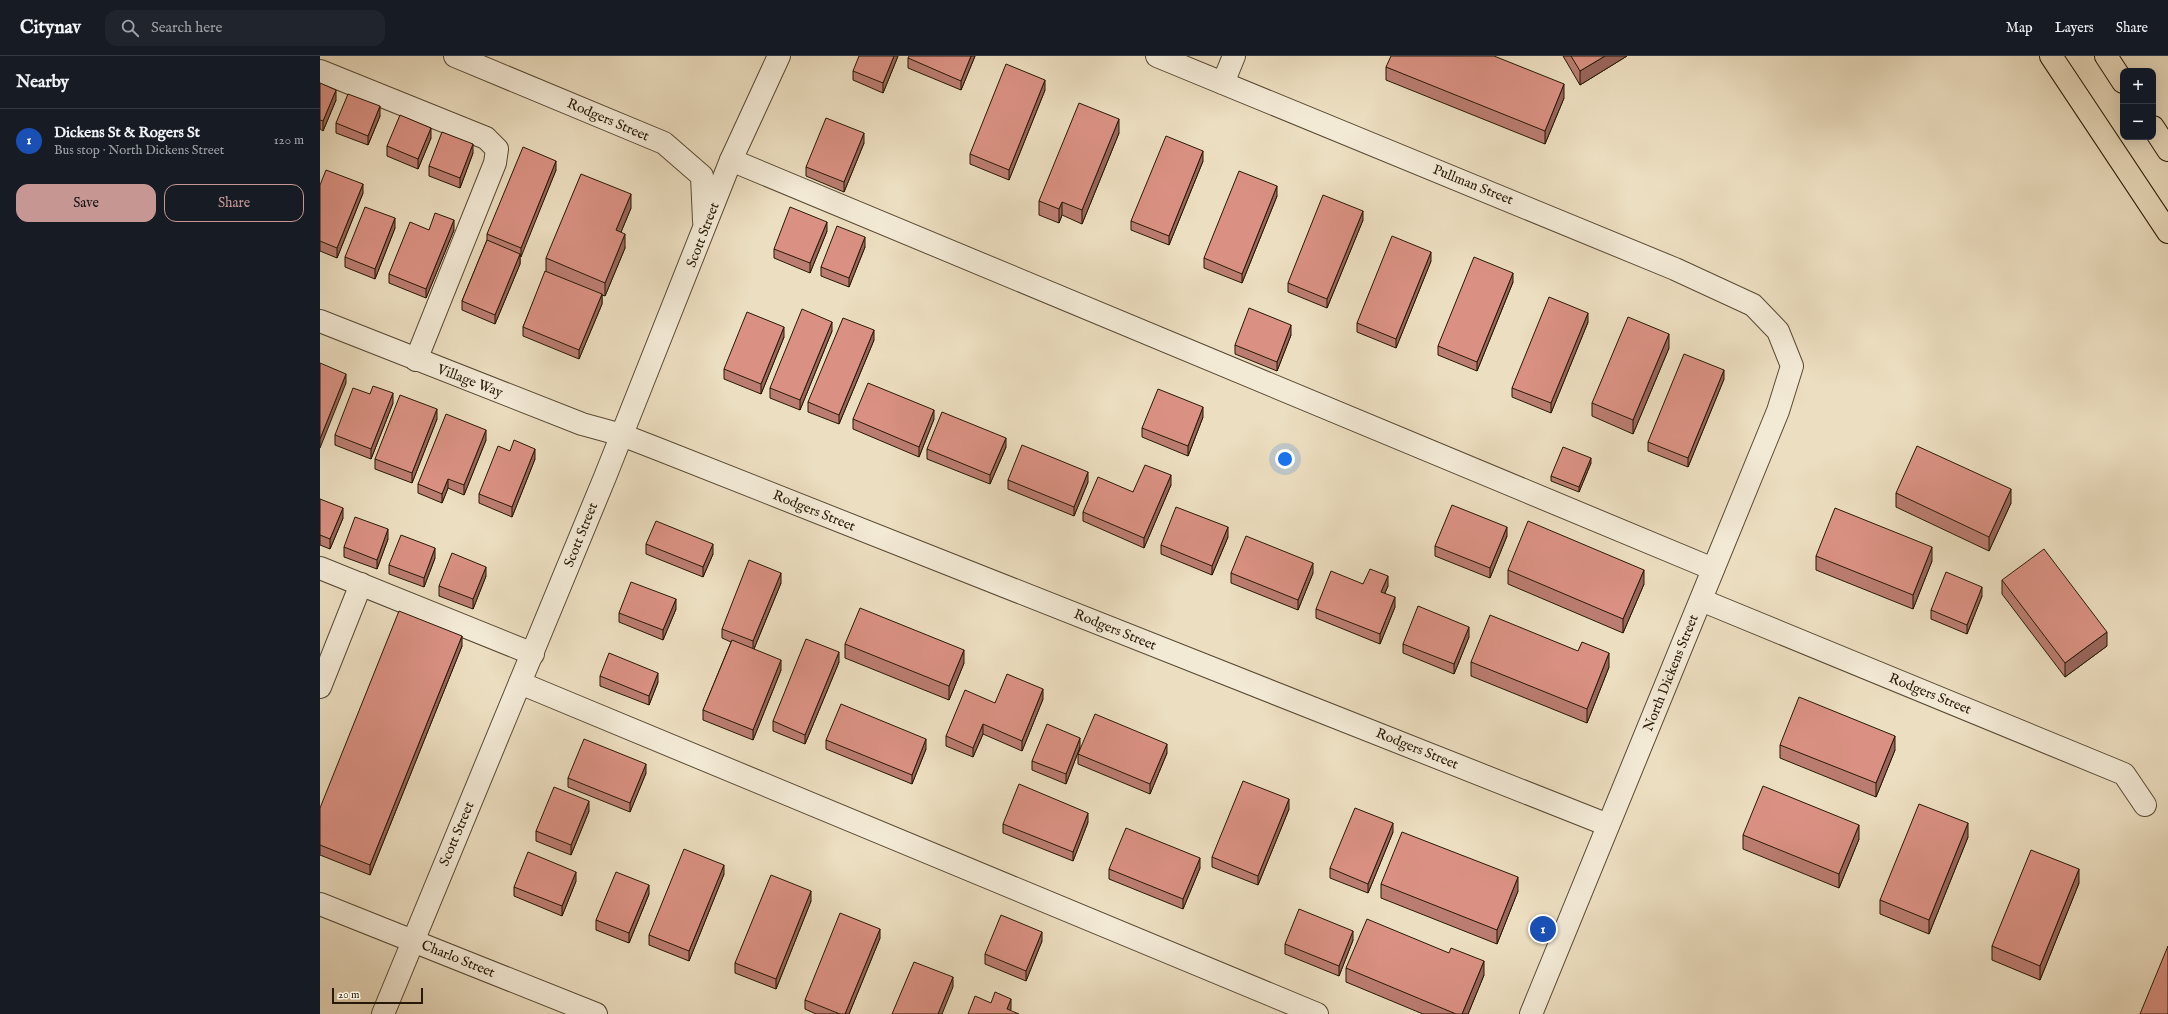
<!DOCTYPE html>
<meta charset="utf-8">
<style>
body{margin:0;font-family:"IM FELL English",serif;background:#20242c;color:#f1f3f6}
.controls{position:absolute;right:12px;top:12px;display:grid;overflow:hidden;border-radius:8px;box-shadow:0 4px 16px #0002}
.controls button{width:36px;height:36px;display:grid;place-items:center;padding:0;border:0;border-bottom:1px solid #363941;background:#171b24;color:#f1f3f6;font:20px sans-serif}
.scale{position:absolute;left:12px;bottom:10px;width:91px;box-sizing:border-box;padding-left:4px;border:2px solid #271905;border-top:0;font-size:11px;line-height:14px;white-space:nowrap;color:#271905;-webkit-text-stroke:3px #f3ead6;paint-order:stroke}
.you{position:absolute;left:965px;top:403px;width:14px;height:14px;margin:-10px;border:3px solid #fff;border-radius:50%;background:#1a73e8;box-shadow:0 0 0 6px #1a73e833}
.badge{display:grid;place-items:center;width:26px;height:26px;border-radius:50%;background:#c59692;color:#fff;font-size:13px;font-weight:700}
.pin{position:absolute;translate:-50% -50%;border:2px solid #fff;box-shadow:0 1px 4px #0006}
.list{margin:0;padding:0;list-style:none}
h2{display:flex;justify-content:space-between;align-items:center;height:52px;margin:0;padding:0 16px;font-size:17px}
h2 small{font-size:13px;font-weight:400;color:#9ea1a6}
.list li{display:grid;grid-template-columns:26px 1fr auto;gap:12px;align-items:center;box-sizing:border-box;height:64px;padding:0 16px;border-top:1px solid #363941}
.list b{display:block;font-size:15px;white-space:nowrap}
.list p{margin:0;font-size:13px;white-space:nowrap;color:#9ea1a6}
.list em{font-size:13px;font-style:normal;color:#9ea1a6}
.actions{display:flex;gap:8px;padding:12px 16px}
.actions a{flex:1;padding:9px 0;border:1px solid #c59692;border-radius:12px;text-align:center;font-size:14px;color:#c59692}
.actions .main{background:#c59692;color:#111}
.icon{flex:none;width:22px;height:22px;fill:none;stroke:currentColor;stroke-width:2;stroke-linecap:round;stroke-linejoin:round}
.map{position:relative;flex:none;width:1848px;height:958px;overflow:hidden}
header{display:flex;align-items:center;gap:24px;box-sizing:border-box;height:56px;padding:0 20px;background:#171b24;border-bottom:1px solid #363941}
header strong{font-size:19px}
nav{display:flex;gap:22px;margin-inline-start:auto;font-size:14px}
.search{width:280px;height:36px;background:#20242c;display:flex;align-items:center;gap:10px;box-sizing:border-box;padding:0 14px;border-radius:12px;color:#9ea1a6;font-size:15px}
main{display:flex}
aside{flex:1;background:#171b24}
.map>svg:first-child{display:block}
.lines{fill:none;stroke-linecap:round;stroke-linejoin:round}
.minor-casing{stroke:#584a34;stroke-width:24}
.highway-casing{stroke:#271905;stroke-width:24}
.minor{stroke:#f3ead6;stroke-width:22}
.highway{stroke:#ecdec0;stroke-width:22}
.wall{fill:#bb7d71;stroke:#271905}
.shaded-wall{fill:#99665c;stroke:#271905}
.building{fill:#da9183;stroke:#271905}
.labels{text-anchor:middle;dominant-baseline:central;stroke-width:3;stroke-linejoin:round;paint-order:stroke}
.street-label{font-size:14px;fill:#271905;stroke:#f3ead6}
</style>
<header>
<strong>Citynav</strong>
<div class="search"><svg class="icon" aria-label="search" viewBox="0 0 24 24"><circle cx="10" cy="10" r="6"/><path d="M15 15l6 6"/></svg>Search here</div>
<nav><a>Map</a><a>Layers</a><a>Share</a></nav>
</header>
<main>
<aside>
<h2>Nearby<small></small></h2>
<ul class="list">
<li><span class="badge" style="background:#1a4fb4">1</span><div><b>Dickens St &amp; Rogers St</b><p>Bus stop · North Dickens Street</p></div><em>120 m</em></li>
</ul>
<div class="actions"><a class="main">Save</a><a>Share</a></div>
</aside>
<div class="map">
<svg width="1848" height="958" viewBox="0 0 1848 958">
<rect width="100%" height="100%" fill="#ecdec0"/>
<filter id="stains"><feTurbulence type="fractalNoise" baseFrequency=".005" numOctaves="4"/><feColorMatrix values="0 0 0 0 .2 0 0 0 0 .09 0 0 0 0 .02 0 0 0 .5 -.17"/></filter>
<radialGradient id="worn" r=".72"><stop offset=".6" stop-color="#630" stop-opacity="0"/><stop offset="1" stop-color="#630" stop-opacity=".3"/></radialGradient>
<g class="lines">
<defs>
<g id="minor">
<polyline points="135,0 344,87 382,120 384,165"/>
<polyline points="837,0 1355,213 1433,249 1458,275 1472,310 1458,355 1211,958"/>
<polyline points="0,15 166,82 177,93 175,107 96,304"/>
<polyline points="903,27 914,0"/>
<polyline points="411,104 1393,513"/>
<polyline points="0,265 262,368 302,379 338,393 1288,769"/>
<polyline points="0,512 213,598"/>
<polyline points="1381,544 1804,718 1825,749"/>
<polyline points="200,627 997,958"/>
<polyline points="0,631 41,528"/>
<polyline points="0,848 276,958"/>
<polyline points="63,958 285,421 411,104 459,0"/>
</g>
<g id="highway">
<polyline points="1731,0 1848,176"/>
<polyline points="1786,0 1803,26"/>
<polyline points="1833,71 1848,94"/>
</g>
</defs>
<!-- minor casing -->
<use href="#minor" class="minor-casing"/>
<!-- highway casing -->
<use href="#highway" class="highway-casing"/>
<!-- minor -->
<use href="#minor" class="minor"/>
<!-- highway -->
<use href="#highway" class="highway"/>
</g>
<!-- wall -->
<g class="wall">
<polygon points="578,0 563,37 533,24 533,15"/>
<polygon points="655,0 641,34 588,12 588,2"/>
<polygon points="1243,0 1307,0 1260,29"/>
<polygon points="1066,11 1244,42 1225,88 1066,24"/>
<polygon points="0,27 16,44 3,75 0,73"/>
<polygon points="725,34 689,124 650,108 650,98"/>
<polygon points="60,60 48,89 16,77 16,67"/>
<polygon points="799,77 762,168 742,159 739,167 719,159 719,145"/>
<polygon points="111,82 98,113 67,100 67,90"/>
<polygon points="544,87 524,136 486,120 486,111"/>
<polygon points="153,97 140,132 109,120 109,110"/>
<polygon points="883,105 849,189 811,174 811,165"/>
<polygon points="236,114 200,201 200,208 175,268 142,254 142,245 167,184 167,178"/>
<polygon points="0,129 43,137 17,202 0,195"/>
<polygon points="957,140 922,227 884,212 884,202"/>
<polygon points="311,152 301,176 305,192 285,240 282,239 282,248 259,303 203,280 203,271 226,216 226,202"/>
<polygon points="1043,164 1007,252 968,236 968,227"/>
<polygon points="75,172 55,223 25,211 25,201"/>
<polygon points="109,174 134,174 106,242 69,227 69,218"/>
<polygon points="507,175 490,217 454,202 454,193"/>
<polygon points="545,191 529,231 501,220 501,211"/>
<polygon points="1111,205 1076,292 1037,276 1037,267"/>
<polygon points="1193,226 1157,315 1118,299 1118,290"/>
<polygon points="1268,266 1231,357 1192,341 1192,332"/>
<polygon points="512,275 480,354 450,342 450,332"/>
<polygon points="971,279 957,315 915,298 915,289"/>
<polygon points="464,281 441,338 404,323 404,313"/>
<polygon points="554,284 519,368 488,356 488,346"/>
<polygon points="1349,292 1313,378 1272,360 1272,347"/>
<polygon points="1404,323 1368,411 1328,395 1328,386"/>
<polygon points="50,338 73,347 51,403 15,389 15,379"/>
<polygon points="883,361 868,400 822,381 822,372"/>
<polygon points="117,363 92,427 55,413 55,403"/>
<polygon points="533,363 614,363 599,401 533,373"/>
<polygon points="166,384 144,439 128,432 122,447 98,437 98,428"/>
<polygon points="686,391 670,428 607,403 607,393"/>
<polygon points="190,395 215,403 192,461 159,447 159,438"/>
<polygon points="1271,407 1259,436 1231,425 1231,420"/>
<polygon points="688,424 768,426 754,460 688,433"/>
<polygon points="851,429 824,492 763,465 763,456 813,436"/>
<polygon points="1576,437 1691,447 1669,495 1576,451"/>
<polygon points="0,443 23,462 10,493 0,489"/>
<polygon points="1187,480 1170,522 1115,500 1115,490"/>
<polygon points="908,481 892,519 841,498 841,489"/>
<polygon points="68,483 57,513 24,501 24,491"/>
<polygon points="326,488 393,498 383,521 326,498"/>
<polygon points="1496,500 1612,505 1593,553 1496,514"/>
<polygon points="115,502 104,531 69,518 69,509"/>
<polygon points="1188,514 1324,528 1303,577 1188,528"/>
<polygon points="911,517 993,517 978,554 911,527"/>
<polygon points="166,520 153,553 119,540 119,530"/>
<polygon points="1682,524 1787,590 1745,621 1682,538"/>
<polygon points="461,527 434,593 461,614 433,684 383,664 383,654 411,586 402,582 402,573"/>
<polygon points="1043,528 1068,530 1065,537 1075,551 1060,588 996,562 996,553"/>
<polygon points="1662,540 1647,578 1611,563 1611,554"/>
<polygon points="356,553 343,584 299,566 299,557"/>
<polygon points="1149,581 1134,618 1083,597 1083,588"/>
<polygon points="525,588 644,607 629,644 525,602"/>
<polygon points="142,590 50,819 0,799 0,752"/>
<polygon points="519,606 485,688 453,675 453,665"/>
<polygon points="1151,606 1289,611 1267,667 1151,620"/>
<polygon points="280,620 338,626 329,649 280,630"/>
<polygon points="723,643 702,695 663,678 653,701 626,690 626,680 675,647"/>
<polygon points="506,684 606,693 592,728 506,693"/>
<polygon points="1460,689 1575,694 1556,741 1460,702"/>
<polygon points="760,691 746,728 712,714 712,705"/>
<polygon points="847,697 830,738 758,708 758,698"/>
<polygon points="326,717 310,756 248,731 248,722"/>
<polygon points="969,753 938,829 892,811 892,801"/>
<polygon points="269,755 251,799 216,785 216,775"/>
<polygon points="768,766 753,805 683,777 683,768"/>
<polygon points="1073,776 1048,837 1010,822 1010,812"/>
<polygon points="1423,779 1539,783 1519,832 1423,793"/>
<polygon points="1648,781 1609,878 1560,858 1560,844"/>
<polygon points="880,812 863,853 789,823 789,813"/>
<polygon points="404,818 369,905 329,889 329,879"/>
<polygon points="256,825 242,860 194,840 194,831"/>
<polygon points="1759,827 1720,924 1672,904 1672,890"/>
<polygon points="1061,828 1198,835 1177,888 1061,842"/>
<polygon points="329,838 309,887 276,874 276,864"/>
<polygon points="491,845 456,933 415,917 415,907"/>
<polygon points="560,882 529,958 496,958 485,953 485,944"/>
<polygon points="1033,884 1019,920 965,898 965,888"/>
<polygon points="722,885 706,925 665,908 665,898"/>
<polygon points="1026,912 1164,919 1148,958 1103,958 1026,926"/>
</g>
<!-- shaded-wall -->
<g class="shaded-wall">
<polygon points="574,0 578,0 563,37 563,27"/>
<polygon points="651,0 655,0 641,34 641,25"/>
<polygon points="1285,0 1307,0 1260,29 1260,15"/>
<polygon points="725,24 725,34 689,124 689,114"/>
<polygon points="1244,28 1244,42 1225,88 1225,75"/>
<polygon points="16,34 16,44 3,75 3,65"/>
<polygon points="60,50 60,60 48,89 48,80"/>
<polygon points="799,63 799,77 762,168 762,154"/>
<polygon points="111,72 111,82 98,113 98,103"/>
<polygon points="544,77 544,87 524,136 524,126"/>
<polygon points="153,88 153,97 140,132 140,122"/>
<polygon points="883,95 883,105 849,189 849,180"/>
<polygon points="236,105 236,114 201,201 201,192"/>
<polygon points="43,128 43,137 17,202 17,192"/>
<polygon points="957,130 957,140 922,227 922,218"/>
<polygon points="311,138 311,152 296,188 296,174"/>
<polygon points="742,146 742,159 739,167 739,153"/>
<polygon points="1043,155 1043,164 1007,252 1007,243"/>
<polygon points="75,162 75,172 55,223 55,213"/>
<polygon points="134,164 134,174 106,242 106,233"/>
<polygon points="507,166 507,175 490,217 490,207"/>
<polygon points="305,178 305,192 285,240 285,227"/>
<polygon points="545,181 545,191 529,231 529,222"/>
<polygon points="1111,196 1111,205 1076,292 1076,283"/>
<polygon points="200,198 200,208 175,268 175,259"/>
<polygon points="1193,217 1193,226 1157,315 1157,306"/>
<polygon points="282,238 282,248 259,303 259,294"/>
<polygon points="1268,257 1268,266 1231,357 1231,347"/>
<polygon points="512,266 512,275 480,354 480,344"/>
<polygon points="971,269 971,279 957,315 957,306"/>
<polygon points="464,271 464,281 441,338 441,328"/>
<polygon points="554,274 554,284 519,368 519,359"/>
<polygon points="1349,278 1349,292 1313,378 1313,364"/>
<polygon points="1404,314 1404,323 1368,411 1368,402"/>
<polygon points="26,318 26,327 0,392 0,383"/>
<polygon points="73,337 73,347 51,403 51,393"/>
<polygon points="883,351 883,361 868,400 868,390"/>
<polygon points="117,353 117,363 92,427 92,417"/>
<polygon points="614,354 614,363 599,401 599,391"/>
<polygon points="166,374 166,384 144,439 144,429"/>
<polygon points="686,382 686,391 670,428 670,419"/>
<polygon points="215,393 215,403 192,461 192,451"/>
<polygon points="1271,402 1271,407 1259,436 1259,431"/>
<polygon points="768,416 768,426 754,460 754,451"/>
<polygon points="851,419 851,429 824,492 824,482"/>
<polygon points="128,423 128,432 122,447 122,438"/>
<polygon points="1691,433 1691,447 1669,495 1669,481"/>
<polygon points="23,452 23,462 10,493 10,483"/>
<polygon points="908,471 908,481 892,519 892,510"/>
<polygon points="1187,471 1187,480 1170,522 1170,512"/>
<polygon points="68,473 68,483 57,513 57,504"/>
<polygon points="393,488 393,498 383,521 383,511"/>
<polygon points="1612,491 1612,505 1593,553 1593,539"/>
<polygon points="115,492 115,502 104,531 104,522"/>
<polygon points="993,507 993,517 978,554 978,544"/>
<polygon points="166,511 166,520 153,553 153,543"/>
<polygon points="1324,514 1324,528 1303,577 1303,563"/>
<polygon points="461,517 461,527 433,595 433,585"/>
<polygon points="1068,520 1068,530 1061,545 1061,536"/>
<polygon points="1662,531 1662,540 1647,578 1647,569"/>
<polygon points="1075,541 1075,551 1060,588 1060,578"/>
<polygon points="356,543 356,553 343,584 343,574"/>
<polygon points="1149,571 1149,581 1134,618 1134,608"/>
<polygon points="1787,576 1787,590 1745,621 1745,607"/>
<polygon points="142,580 142,590 50,819 50,809"/>
<polygon points="644,594 644,607 629,644 629,630"/>
<polygon points="519,596 519,606 485,688 485,679"/>
<polygon points="1289,597 1289,611 1267,667 1267,653"/>
<polygon points="461,604 461,614 433,684 433,674"/>
<polygon points="338,617 338,626 329,649 329,640"/>
<polygon points="723,633 723,643 702,695 702,685"/>
<polygon points="663,668 663,678 653,701 653,692"/>
<polygon points="1575,680 1575,694 1556,741 1556,727"/>
<polygon points="760,682 760,691 746,728 746,718"/>
<polygon points="606,683 606,693 592,728 592,719"/>
<polygon points="847,688 847,697 830,738 830,728"/>
<polygon points="326,708 326,717 310,756 310,747"/>
<polygon points="969,743 969,753 938,829 938,820"/>
<polygon points="269,745 269,755 251,799 251,789"/>
<polygon points="768,757 768,766 753,805 753,796"/>
<polygon points="1073,767 1073,776 1048,837 1048,828"/>
<polygon points="1648,767 1648,781 1609,878 1609,864"/>
<polygon points="1539,769 1539,783 1519,832 1519,818"/>
<polygon points="880,802 880,812 863,853 863,843"/>
<polygon points="404,809 404,818 369,905 369,895"/>
<polygon points="1759,813 1759,827 1720,924 1720,910"/>
<polygon points="256,816 256,825 242,860 242,850"/>
<polygon points="1198,821 1198,835 1177,888 1177,874"/>
<polygon points="329,829 329,838 309,887 309,877"/>
<polygon points="491,835 491,845 456,933 456,923"/>
<polygon points="560,873 560,882 529,958 525,958"/>
<polygon points="1033,875 1033,884 1019,920 1019,910"/>
<polygon points="722,876 722,885 706,925 706,915"/>
<polygon points="1164,905 1164,919 1148,958 1142,958"/>
<polygon points="633,921 633,931 622,958 618,958"/>
<polygon points="691,943 691,953 689,958 687,953"/>
</g>
<!-- building -->
<g class="building">
<polygon points="539,0 574,0 563,27 533,15"/>
<polygon points="589,0 651,0 641,25 588,2"/>
<polygon points="1071,0 1174,0 1244,28 1225,75 1066,11"/>
<polygon points="1251,0 1285,0 1260,15"/>
<polygon points="686,8 725,24 689,114 650,98"/>
<polygon points="0,27 16,34 3,65 0,64"/>
<polygon points="28,38 60,50 48,80 16,67"/>
<polygon points="759,47 799,63 762,154 742,146 739,153 719,145"/>
<polygon points="80,59 111,72 98,103 67,90"/>
<polygon points="506,62 544,77 524,126 486,111"/>
<polygon points="122,76 153,88 140,122 109,110"/>
<polygon points="846,80 883,95 849,180 811,165"/>
<polygon points="203,91 236,105 201,192 167,178"/>
<polygon points="6,114 43,128 17,192 0,185 0,129"/>
<polygon points="919,115 957,130 922,218 884,202"/>
<polygon points="261,118 311,138 296,174 305,178 285,227 226,202"/>
<polygon points="1003,139 1043,155 1007,243 968,227"/>
<polygon points="45,151 75,162 55,213 25,201"/>
<polygon points="470,151 507,166 490,207 454,193"/>
<polygon points="115,157 134,164 106,233 69,218 90,166 109,174"/>
<polygon points="517,170 545,181 529,222 501,211"/>
<polygon points="1072,180 1111,196 1076,283 1037,267"/>
<polygon points="167,184 200,198 175,259 142,245"/>
<polygon points="1154,201 1193,217 1157,306 1118,290"/>
<polygon points="225,215 282,238 259,294 203,271"/>
<polygon points="1229,241 1268,257 1231,347 1192,332"/>
<polygon points="929,252 971,269 957,306 915,289"/>
<polygon points="482,253 512,266 480,344 450,332"/>
<polygon points="427,256 464,271 441,328 404,313"/>
<polygon points="1308,261 1349,278 1313,364 1272,347"/>
<polygon points="523,262 554,274 519,359 488,346"/>
<polygon points="1364,298 1404,314 1368,402 1328,386"/>
<polygon points="0,307 26,318 0,383"/>
<polygon points="548,327 614,354 599,391 533,363"/>
<polygon points="53,330 73,337 51,393 15,379 33,332 50,338"/>
<polygon points="838,333 883,351 868,390 822,372"/>
<polygon points="80,339 117,353 92,417 55,403"/>
<polygon points="622,356 686,382 670,419 607,393"/>
<polygon points="126,358 166,374 144,429 128,423 122,438 98,428"/>
<polygon points="194,384 215,393 192,451 159,438 178,390 190,395"/>
<polygon points="702,389 768,416 754,451 688,424"/>
<polygon points="1597,390 1691,433 1669,481 1576,437"/>
<polygon points="1243,391 1271,402 1259,431 1231,420"/>
<polygon points="825,409 851,419 824,482 763,456 778,421 813,436"/>
<polygon points="0,443 23,452 10,483 0,479"/>
<polygon points="1132,449 1187,471 1170,512 1115,490"/>
<polygon points="856,451 908,471 892,510 841,489"/>
<polygon points="1515,452 1612,491 1593,539 1496,500"/>
<polygon points="35,461 68,473 57,504 24,491"/>
<polygon points="336,465 393,488 383,511 326,488"/>
<polygon points="1208,465 1324,514 1303,563 1188,514"/>
<polygon points="81,479 115,492 104,522 69,509"/>
<polygon points="926,480 993,507 978,544 911,517"/>
<polygon points="1724,493 1787,576 1745,607 1682,524"/>
<polygon points="132,497 166,511 153,543 119,530"/>
<polygon points="429,504 461,517 433,585 402,573"/>
<polygon points="1050,513 1068,520 1061,536 1075,541 1060,578 996,553 1011,515 1043,528"/>
<polygon points="1626,516 1662,531 1647,569 1611,554"/>
<polygon points="311,526 356,543 343,574 299,557"/>
<polygon points="1098,550 1149,571 1134,608 1083,588"/>
<polygon points="540,552 644,594 629,630 525,588"/>
<polygon points="79,555 142,580 50,809 0,789 0,752"/>
<polygon points="1170,559 1258,595 1262,586 1289,597 1267,653 1151,606"/>
<polygon points="486,583 519,596 485,679 453,665"/>
<polygon points="412,584 461,604 433,674 383,654"/>
<polygon points="289,597 338,617 329,640 280,620"/>
<polygon points="687,618 723,633 702,685 663,668 653,692 626,680 645,634 675,647"/>
<polygon points="1479,641 1575,680 1556,727 1460,689"/>
<polygon points="521,648 606,683 592,719 506,684"/>
<polygon points="775,658 847,688 830,728 758,698"/>
<polygon points="727,668 760,682 746,718 712,705"/>
<polygon points="264,683 326,708 310,747 248,722"/>
<polygon points="923,725 969,743 938,820 892,801"/>
<polygon points="699,728 768,757 753,796 683,768"/>
<polygon points="1443,730 1539,769 1519,818 1423,779"/>
<polygon points="234,731 269,745 251,789 216,775"/>
<polygon points="1599,748 1648,767 1609,864 1560,844"/>
<polygon points="1035,752 1073,767 1048,828 1010,812"/>
<polygon points="806,772 880,802 863,843 789,813"/>
<polygon points="1082,776 1198,821 1177,874 1061,828"/>
<polygon points="364,793 404,809 369,895 329,879"/>
<polygon points="1711,794 1759,813 1720,910 1672,890"/>
<polygon points="208,796 256,816 242,850 194,831"/>
<polygon points="296,816 329,829 309,877 276,864"/>
<polygon points="451,819 491,835 456,923 415,907"/>
<polygon points="979,853 1033,875 1019,910 965,888"/>
<polygon points="520,857 560,873 525,958 520,958 485,944"/>
<polygon points="681,859 722,876 706,915 665,898"/>
<polygon points="1047,863 1129,897 1131,892 1164,905 1142,958 1136,958 1026,912"/>
<polygon points="1848,890 1848,958 1820,958"/>
<polygon points="594,906 633,921 618,958 572,958"/>
<polygon points="675,936 691,943 687,953 699,958 648,958 655,940 671,947"/>
</g>
<g class="labels">
<!-- street labels -->
<g class="street-label">
<text transform="translate(288 64) rotate(23)">Rodgers Street</text>
<text transform="translate(1153 129) rotate(22)">Pullman Street</text>
<text transform="translate(383 179) rotate(-69)">Scott Street</text>
<text transform="translate(150 325) rotate(21)">Village Way</text>
<text transform="translate(494 455) rotate(22)">Rodgers Street</text>
<text transform="translate(261 479) rotate(-68)">Scott Street</text>
<text transform="translate(795 574) rotate(22)">Rodgers Street</text>
<text transform="translate(1351 617) rotate(-68)">North Dickens Street</text>
<text transform="translate(1610 638) rotate(22)">Rodgers Street</text>
<text transform="translate(1097 693) rotate(22)">Rodgers Street</text>
<text transform="translate(137 778) rotate(-67)">Scott Street</text>
<text transform="translate(138 903) rotate(22)">Charlo Street</text>
</g>
</g>
<rect width="100%" height="100%" filter="url(#stains)"/>
<rect width="100%" height="100%" fill="url(#worn)"/>
</svg>
<div class="controls">
<button>+</button>
<button>−</button>
</div>
<div class="scale">20 m</div>
<div class="you"></div>
<div class="pin badge" style="left:1223px;top:873px;background:#1a4fb4">1</div>
</div>
</main>
